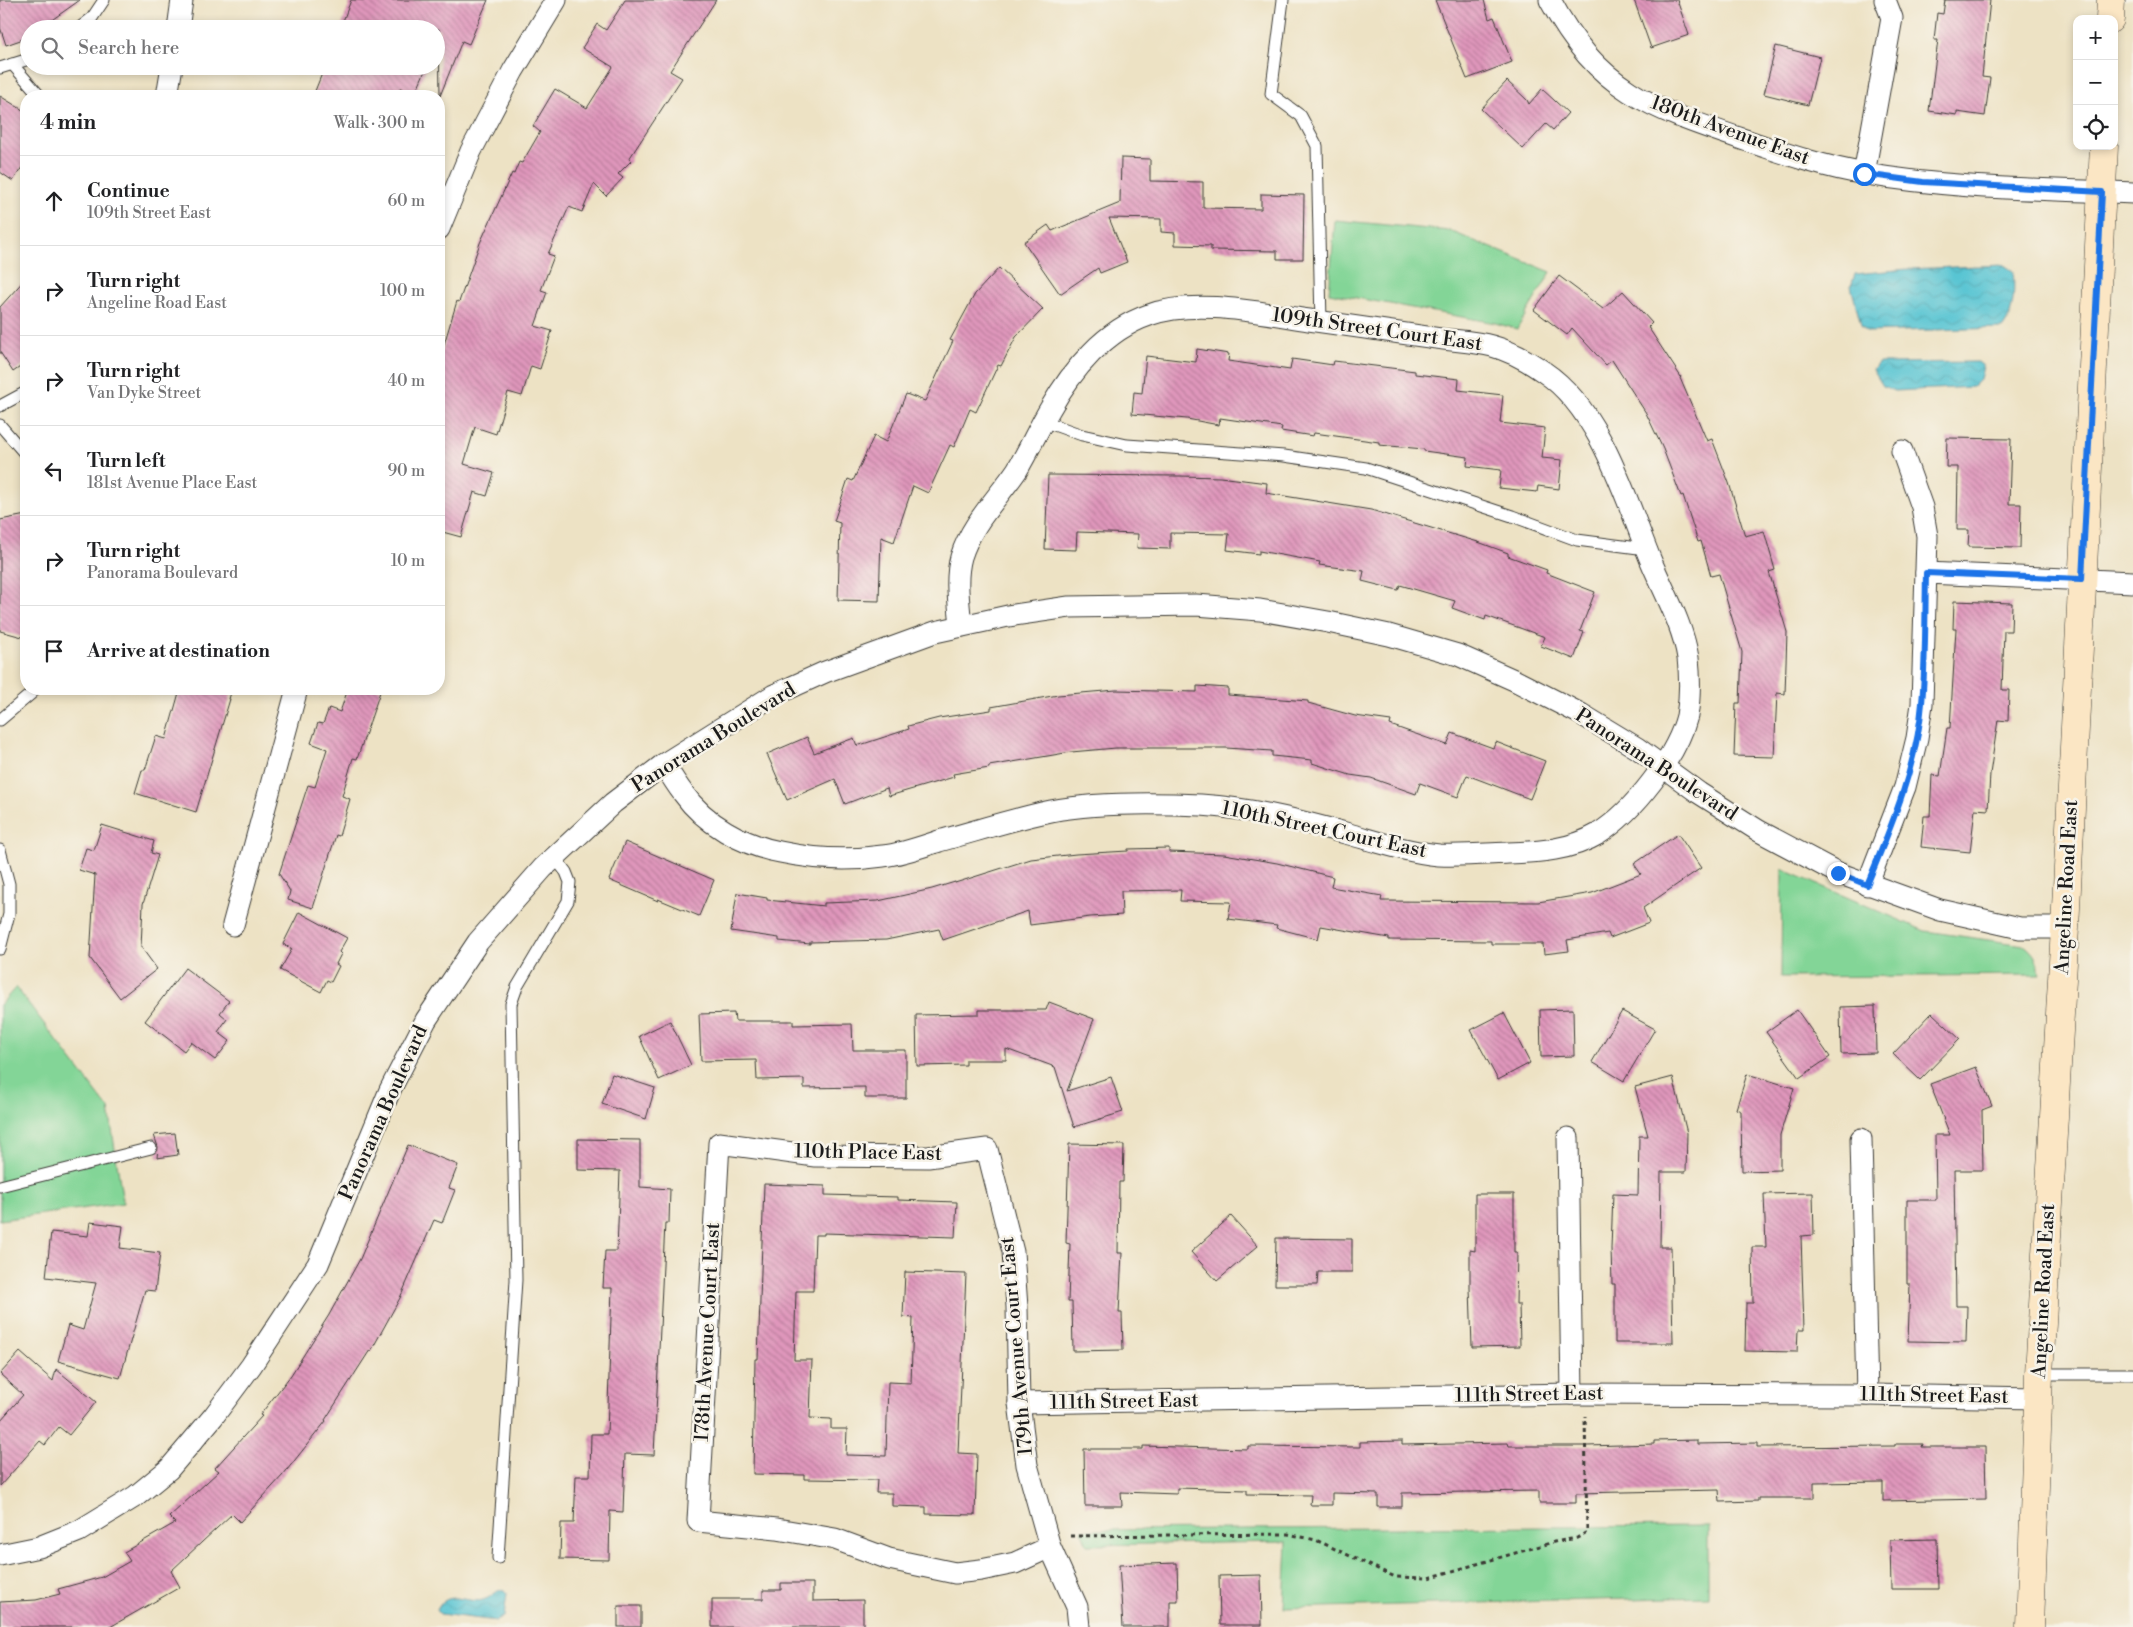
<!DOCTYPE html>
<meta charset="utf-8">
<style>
body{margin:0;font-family:"Libre Bodoni",serif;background:#f6f6f6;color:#202124}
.controls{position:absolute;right:15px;top:15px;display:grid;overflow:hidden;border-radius:10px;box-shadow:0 2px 8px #0003}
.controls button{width:45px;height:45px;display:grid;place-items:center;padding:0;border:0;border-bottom:1px solid #e0e0e0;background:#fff;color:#202124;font:25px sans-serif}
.stop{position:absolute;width:15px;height:15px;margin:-11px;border:4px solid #1a73e8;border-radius:50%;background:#fff}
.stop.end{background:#1a73e8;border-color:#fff;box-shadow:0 1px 5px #0008}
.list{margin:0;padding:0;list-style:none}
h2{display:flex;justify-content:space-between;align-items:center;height:65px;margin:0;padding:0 20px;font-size:21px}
h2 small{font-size:16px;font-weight:400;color:#757577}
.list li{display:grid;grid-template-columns:32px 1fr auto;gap:15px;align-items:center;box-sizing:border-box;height:90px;padding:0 20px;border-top:1px solid #e0e0e0}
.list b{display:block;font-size:19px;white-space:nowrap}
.list p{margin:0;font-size:16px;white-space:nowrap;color:#757577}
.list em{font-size:16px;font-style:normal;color:#757577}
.icon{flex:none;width:28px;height:28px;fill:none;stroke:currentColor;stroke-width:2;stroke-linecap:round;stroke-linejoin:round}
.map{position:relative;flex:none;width:2133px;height:1627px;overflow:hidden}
.search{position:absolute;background:#fff;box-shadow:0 2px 8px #0003;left:20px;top:20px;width:425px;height:55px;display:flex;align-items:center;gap:12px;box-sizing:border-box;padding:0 18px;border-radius:28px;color:#757577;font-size:19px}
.panel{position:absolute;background:#fff;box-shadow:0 2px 8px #0003;left:20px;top:90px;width:425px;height:605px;border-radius:20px}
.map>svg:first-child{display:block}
.green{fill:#83d597;stroke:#50785a}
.water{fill:url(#water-waves);stroke:#3a7078}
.building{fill:url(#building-back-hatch)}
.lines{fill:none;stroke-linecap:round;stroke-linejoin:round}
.lane-casing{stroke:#3b3a35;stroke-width:13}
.street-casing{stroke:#3b3a35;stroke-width:23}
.secondary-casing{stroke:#3b3a35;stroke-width:29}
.path{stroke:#3b3a35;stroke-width:3;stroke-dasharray:4 4;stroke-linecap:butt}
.lane{stroke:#fff;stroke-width:11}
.street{stroke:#fff;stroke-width:21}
.secondary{stroke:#fbe6c4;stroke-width:28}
.route{stroke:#1a73e8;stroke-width:6}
.labels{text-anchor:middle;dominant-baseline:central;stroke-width:5;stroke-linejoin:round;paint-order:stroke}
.street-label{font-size:20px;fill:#1c1c1c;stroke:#f7f3e8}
</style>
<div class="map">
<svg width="2133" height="1627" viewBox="0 0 2133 1627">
<defs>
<pattern id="water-waves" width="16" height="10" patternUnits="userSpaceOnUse" patternTransform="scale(1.25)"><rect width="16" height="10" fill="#59c5d3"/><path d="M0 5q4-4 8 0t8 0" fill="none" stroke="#4da9b5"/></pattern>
<pattern id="building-back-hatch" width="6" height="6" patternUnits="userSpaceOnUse" patternTransform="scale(1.25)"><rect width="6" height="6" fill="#e097bc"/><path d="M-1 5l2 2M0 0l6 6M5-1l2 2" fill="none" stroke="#b57a98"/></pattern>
</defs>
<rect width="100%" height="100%" fill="#f7f3e8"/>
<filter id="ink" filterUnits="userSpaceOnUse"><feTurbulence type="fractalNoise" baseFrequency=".02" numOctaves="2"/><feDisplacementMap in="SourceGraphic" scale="10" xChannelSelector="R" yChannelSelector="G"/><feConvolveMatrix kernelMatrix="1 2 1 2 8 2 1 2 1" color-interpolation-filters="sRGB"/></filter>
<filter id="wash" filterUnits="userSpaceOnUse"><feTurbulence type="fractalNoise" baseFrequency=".0096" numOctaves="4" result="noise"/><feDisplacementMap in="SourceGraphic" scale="20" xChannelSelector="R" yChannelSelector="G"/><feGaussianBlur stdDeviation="1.12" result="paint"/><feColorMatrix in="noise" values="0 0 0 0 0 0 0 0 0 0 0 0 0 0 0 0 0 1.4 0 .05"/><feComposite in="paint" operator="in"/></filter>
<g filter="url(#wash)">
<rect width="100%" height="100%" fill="#ede2c4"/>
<!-- green -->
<g class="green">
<polygon points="1335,220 1450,231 1551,272 1517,329 1495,323 1329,293"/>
<path d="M1782 869 1925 931 2024 945C2036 954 2038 961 2040 975L1781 977Z"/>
<polygon points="16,987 109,1109 123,1203 0,1220 0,1005"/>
<polygon points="1708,1526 1708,1597 1284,1608 1287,1542 1087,1545 1081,1530"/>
</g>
<!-- water -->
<g class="water">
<path d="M2004 265 2013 271C2015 290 2014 314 2002 328L1867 332 1861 325 1851 286 1855 274 1908 269Z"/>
<polygon points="1978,362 1983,366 1980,380 1973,387 1895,391 1883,386 1873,370 1878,363"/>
<path d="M503 1589 507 1593 504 1617 497 1621 440 1614 437 1610C448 1588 467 1604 483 1600 491 1598 495 1591 503 1589Z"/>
</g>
<g id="blocks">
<!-- building -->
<g class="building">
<polygon points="0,0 80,0 39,29 29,29 29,37 6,45 0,27"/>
<polygon points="351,0 488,0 469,44 462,41 440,96 439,29 340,29"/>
<polygon points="625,0 716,0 670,71 682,78 629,159 631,161 618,174 623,178 606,196 594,184 582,212 569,207 548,254 554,256 541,290 547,292 535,326 552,331 540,369 531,366 522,396 508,392 496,434 475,427 464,464 494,473 487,496 474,492 461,537 439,531 439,361 457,301 459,302 480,243 512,173 514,174 519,162 522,163 540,132 533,126 555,89 587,108 613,67 582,48 597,24 606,30"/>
<polygon points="1435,0 1484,0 1489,19 1494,17 1512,62 1467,79"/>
<polygon points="1634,0 1677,0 1689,35 1651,48"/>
<polygon points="1945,0 1990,0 1982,77 1990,78 1985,116 1957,112 1957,115 1929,111 1938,40 1934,40 1937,13 1943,14"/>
<polygon points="1776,46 1820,57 1808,105 1764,94"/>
<polygon points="325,66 427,66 415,94 400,88 397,96 313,96"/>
<polygon points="1507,81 1527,100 1529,104 1542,89 1568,113 1553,130 1546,124 1523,149 1481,109"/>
<polygon points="0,96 26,112 26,161 13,181 0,172"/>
<polygon points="1121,158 1150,159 1150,181 1203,182 1203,208 1261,209 1261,194 1304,195 1303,259 1277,259 1277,251 1211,250 1211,246 1175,245 1175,233 1161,232 1161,219 1109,218 1127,262 1100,273 1098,268 1060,294 1024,242 1048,225 1052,231 1120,203"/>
<polygon points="999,268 1043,309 1016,337 1001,366 998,365 976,412 970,409 954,447 950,445 928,493 913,486 894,542 881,537 879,601 838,600 840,523 834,521 848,479 853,481 874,436 886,442 906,394 925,401 953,341 950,340 975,294"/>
<polygon points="1559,276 1603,309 1623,291 1652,323 1648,327 1681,377 1680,378 1707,441 1712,439 1729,483 1745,536 1764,531 1775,570 1769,572 1787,632 1785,694 1777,693 1774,757 1734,756 1736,703 1740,703 1742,652 1719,574 1711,576 1701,541 1698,542 1683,495 1681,496 1663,449 1646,413 1612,360 1606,365 1572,328 1567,335 1534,310"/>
<polygon points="26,278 26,363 13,372 0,352 0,307"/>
<polygon points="1197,349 1229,354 1228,361 1290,370 1292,359 1333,365 1334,361 1415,371 1415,374 1459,379 1458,390 1503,395 1500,423 1545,428 1542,458 1562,460 1559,489 1538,486 1537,492 1499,488 1501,470 1467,466 1468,457 1424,451 1424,449 1379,445 1379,442 1314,433 1313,436 1281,431 1282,427 1220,418 1219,425 1187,419 1132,414 1134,392 1142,393 1146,356 1196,362"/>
<polygon points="1947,438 2011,439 2009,504 2021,504 2020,548 1968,547 1969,530 1957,530 1958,467 1946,467"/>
<polygon points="1048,475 1180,476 1220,477 1267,483 1266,493 1371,510 1478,542 1508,553 1508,556 1547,570 1546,573 1595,592 1580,631 1584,632 1574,659 1541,646 1545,637 1486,616 1485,620 1452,608 1455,601 1400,585 1398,590 1362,581 1364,571 1319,565 1320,562 1259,551 1259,554 1227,550 1229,534 1170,533 1170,549 1137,548 1138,534 1077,532 1076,550 1045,549"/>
<polygon points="26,515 26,638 0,631 0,520"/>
<polygon points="1954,601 2012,603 2011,631 2004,631 2002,690 2009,690 2008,721 1998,720 1990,774 1988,810 1975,809 1970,852 1921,847 1924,816 1930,816 1932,775 1940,776 1947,728 1950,728 1956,629 1953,629"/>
<polygon points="1197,686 1228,688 1228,695 1308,701 1308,703 1355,716 1391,721 1390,725 1447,745 1452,733 1493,748 1496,742 1545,761 1530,799 1467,775 1458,797 1420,783 1416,794 1371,778 1350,775 1312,763 1312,760 1272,756 1272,751 1226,748 1116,748 1071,752 989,766 989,768 953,774 954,777 889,796 887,788 845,804 835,779 787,800 767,754 807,737 814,753 854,738 857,746 909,729 908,726 939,718 991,710 991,707 1058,695 1116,690 1197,692"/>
<polygon points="180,689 232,689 229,699 230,699 196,812 135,793 142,770 145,770 156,736 166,739"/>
<polygon points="348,689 381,689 357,759 353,758 342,796 350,799 339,836 336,835 313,908 288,900 290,891 279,874 308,785 315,787 327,749 311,743 318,723 323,724 329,708 340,712"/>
<polygon points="102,825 154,841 151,853 158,855 143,904 141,947 157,969 120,998 90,958 95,875 79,870 86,848 94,850"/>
<polygon points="1678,834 1701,868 1643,908 1649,923 1610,938 1608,933 1567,940 1569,951 1544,954 1543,944 1491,944 1491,941 1389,940 1389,938 1321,926 1318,939 1276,928 1277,925 1228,919 1231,902 1180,901 1181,890 1121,891 1122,915 1090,917 1030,925 1028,911 943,940 939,929 886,940 810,942 810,944 779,941 779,938 731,931 737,893 767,898 767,900 824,906 824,903 878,901 932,889 955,882 955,883 1031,859 1076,854 1128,851 1128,849 1169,848 1169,852 1224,854 1277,863 1333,877 1331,887 1382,896 1381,901 1538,902 1592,893 1641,874 1634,864"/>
<polygon points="625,842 714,880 699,916 658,899 658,901 609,880"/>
<polygon points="299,912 347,938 339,952 341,954 336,964 339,966 331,982 327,980 321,992 280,970 292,949 283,944"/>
<polygon points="185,968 229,1001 220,1013 227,1019 218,1032 230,1041 215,1060 191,1042 184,1051 145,1021"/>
<polygon points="1049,1002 1094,1019 1067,1091 1111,1077 1123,1112 1074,1127 1055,1067 1006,1049 1006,1060 966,1060 966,1065 917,1066 916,1015 979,1014 979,1010 1046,1010"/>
<polygon points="1875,1006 1876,1053 1841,1054 1840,1007"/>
<polygon points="1573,1009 1574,1056 1541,1057 1540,1010"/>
<polygon points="1797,1010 1830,1057 1799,1078 1766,1032"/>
<polygon points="1622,1011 1655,1029 1624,1081 1592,1062"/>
<polygon points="734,1013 735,1021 793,1021 793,1025 852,1024 853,1050 906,1050 906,1098 865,1098 865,1087 804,1088 804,1079 757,1080 756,1060 701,1061 699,1014"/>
<polygon points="1504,1013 1530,1063 1498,1080 1471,1030"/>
<polygon points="1932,1013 1960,1039 1920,1080 1893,1054"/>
<polygon points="670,1021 691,1065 659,1080 639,1036"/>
<polygon points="1976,1067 1992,1106 1982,1110 1983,1170 1954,1170 1956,1306 1967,1306 1966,1342 1908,1341 1910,1284 1907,1284 1907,1200 1936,1200 1935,1135 1950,1135 1930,1084"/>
<polygon points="612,1074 655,1088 646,1119 602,1104"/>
<polygon points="1747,1074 1794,1088 1780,1135 1780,1170 1742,1171 1741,1111 1736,1109"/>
<polygon points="1673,1077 1687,1133 1686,1172 1661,1172 1660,1247 1671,1247 1673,1343 1615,1343 1615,1284 1612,1284 1611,1248 1613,1194 1638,1195 1639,1136 1648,1136 1635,1087"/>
<polygon points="175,1133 178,1155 157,1158 158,1147 154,1135"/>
<polygon points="578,1139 640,1140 640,1187 670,1189 669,1223 665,1223 654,1455 625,1454 623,1512 610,1511 609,1560 560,1559 561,1523 574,1523 576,1476 590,1476 591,1434 607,1434 612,1288 603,1288 605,1251 617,1251 620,1171 578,1170"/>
<polygon points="1069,1144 1124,1145 1123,1182 1119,1182 1118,1253 1122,1253 1119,1313 1122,1313 1123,1350 1073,1351 1072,1302 1068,1302 1070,1244 1066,1243"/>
<polygon points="408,1145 458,1165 449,1188 455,1190 442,1223 434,1220 400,1298 371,1351 370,1350 325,1420 326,1421 283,1475 240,1522 232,1514 171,1571 180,1587 110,1627 0,1627 0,1602 36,1600 60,1594 58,1589 102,1577 130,1561 124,1552 175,1523 169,1517 219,1471 215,1468 262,1416 260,1415 291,1375 329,1315 360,1259"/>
<polygon points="764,1184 825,1186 825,1195 898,1197 898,1200 957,1202 955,1237 824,1233 824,1235 815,1235 813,1291 796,1291 794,1360 812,1360 810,1418 831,1419 831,1429 847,1429 846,1455 886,1456 888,1382 911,1383 913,1318 903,1317 905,1272 966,1274 958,1453 977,1454 975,1515 926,1514 926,1507 892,1506 892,1493 876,1493 877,1480 804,1479 804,1475 753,1474 755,1359 758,1359"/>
<polygon points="1813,1193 1814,1235 1801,1236 1804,1330 1798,1330 1797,1352 1745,1351 1746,1303 1753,1303 1752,1247 1766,1247 1764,1194"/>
<polygon points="1475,1194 1514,1194 1514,1252 1517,1252 1516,1304 1519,1304 1520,1346 1472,1347 1470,1288 1470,1250 1475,1251"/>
<polygon points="1231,1216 1258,1246 1217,1281 1191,1252"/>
<polygon points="90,1222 123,1226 120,1248 160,1253 155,1291 145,1290 120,1378 58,1361 68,1325 83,1330 96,1283 46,1277 51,1232 88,1236"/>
<polygon points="1276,1238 1352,1239 1352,1272 1318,1272 1317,1285 1275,1285"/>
<polygon points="20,1352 53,1381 56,1369 96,1402 69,1435 59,1427 45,1445 40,1441 0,1486 0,1421 23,1395 0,1374"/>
<polygon points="1697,1440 1697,1444 1757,1443 1757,1447 1895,1446 1895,1444 1923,1444 1922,1447 1985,1447 1986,1499 1883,1501 1883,1482 1814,1483 1814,1498 1758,1498 1758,1501 1720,1502 1719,1490 1576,1493 1576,1503 1539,1503 1539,1491 1402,1493 1402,1507 1378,1507 1378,1494 1332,1493 1332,1505 1310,1505 1311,1495 1247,1494 1247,1490 1177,1488 1177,1494 1121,1492 1122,1506 1085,1506 1084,1449 1143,1449 1143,1446 1248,1449 1248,1446 1360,1447 1360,1442 1402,1441 1402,1445 1508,1443 1509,1446 1587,1446 1654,1444 1654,1441"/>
<polygon points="1937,1539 1938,1589 1891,1589 1890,1540"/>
<polygon points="1177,1563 1178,1601 1170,1601 1170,1627 1123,1627 1119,1565"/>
<polygon points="1261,1575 1262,1625 1220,1625 1219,1576"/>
<polygon points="781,1583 813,1583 813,1601 863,1600 863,1627 712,1627 712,1599 763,1599 763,1590 781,1590"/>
<rect x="618" y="1606" width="23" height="21"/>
</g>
</g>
</g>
<g filter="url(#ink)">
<use href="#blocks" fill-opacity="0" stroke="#3b3a35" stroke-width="1"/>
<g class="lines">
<defs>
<g id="lane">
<polyline points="1283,0 1271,94 1301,116 1317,146 1321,322"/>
<polyline points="78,29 92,18 104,0"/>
<polyline points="12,64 40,96"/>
<polyline points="0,68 29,59"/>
<polyline points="0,406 26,392"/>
<polyline points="1043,421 1082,435 1127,445 1284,456 1366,468 1512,516 1577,540 1646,549"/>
<polyline points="0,425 26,455"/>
<polyline points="0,720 32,693 34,689"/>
<polyline points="0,850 9,884 9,914 0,949"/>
<polyline points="0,1186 151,1148"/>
<polyline points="2039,1374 2133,1374"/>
<polyline points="498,1558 516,1280 511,1004 517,987 568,901 570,882 566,872 555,858"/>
</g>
<g id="street">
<path d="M1550 0C1598 90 1650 108 1742 139 1783 153 1823 167 1866 174 1953 189 2044 189 2133 193"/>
<polyline points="178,29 182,0"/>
<polyline points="167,96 172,66"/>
<polyline points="1864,174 1892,18 1885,0"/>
<polyline points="439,229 471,151 513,71 556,0"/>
<polyline points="1926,573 2133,582"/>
<path d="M664 764C670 774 676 784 683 793 705 824 743 845 780 852 813 859 849 861 883 856 902 854 921 847 939 841 976 831 1013 819 1051 811 1097 802 1154 803 1201 805 1251 808 1301 821 1349 834 1378 842 1408 852 1439 855 1462 856 1486 854 1508 853 1539 852 1571 850 1598 834 1633 812 1677 756 1687 716 1690 699 1690 675 1688 658 1683 625 1664 592 1651 561 1626 500 1601 410 1544 372 1530 362 1510 351 1492 346 1474 341 1454 341 1435 338 1393 332 1351 326 1309 320 1261 313 1195 298 1149 315 1105 330 1072 370 1050 409 1038 429 1029 450 1017 470 998 498 971 524 961 557 955 579 959 603 961 626"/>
<polyline points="1867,885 1905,787 1917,738 1922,704 1927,536 1922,507 1902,451"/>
<polyline points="233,925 297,689"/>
<polyline points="1568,1138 1572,1394"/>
<polyline points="1861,1139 1867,1395"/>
<polyline points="1019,1403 1572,1394 1867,1395 2038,1398"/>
<polyline points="1050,1547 1015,1563 981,1570 955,1573 889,1559 835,1539 777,1529 698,1521 719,1143 815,1156 928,1157 987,1149 1013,1252 1017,1307 1019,1403 1027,1465 1050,1547 1077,1607 1079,1627"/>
<polyline points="0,1555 39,1547 79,1531 136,1496 169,1469 213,1417 251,1366 318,1264 390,1090 426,1020 478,942 543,868 613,803 664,764 774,695 825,672 935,632 1008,616 1069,607 1196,605 1260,610 1328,622 1389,635 1458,655 1514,680 1581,714 1637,748 1699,793 1759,831 1838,873 1940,910 2020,928 2065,928"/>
</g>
<g id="secondary">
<polyline points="2110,19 2111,0"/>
<polyline points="2030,1627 2039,1374 2065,928 2104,146"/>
</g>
</defs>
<!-- lane casing -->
<use href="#lane" class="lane-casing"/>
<!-- street casing -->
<use href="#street" class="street-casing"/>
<!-- secondary casing -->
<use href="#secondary" class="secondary-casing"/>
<!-- path -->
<polyline class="path" points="1070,1536 1288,1534 1316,1540 1395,1577 1428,1578 1554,1542 1577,1538 1587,1532 1585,1416"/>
<!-- lane -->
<use href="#lane" class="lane"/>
<!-- street -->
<use href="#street" class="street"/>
<!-- secondary -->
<use href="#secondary" class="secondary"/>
</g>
</g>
<g class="lines" filter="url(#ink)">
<!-- route -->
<path class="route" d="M1838 873 1867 885C1891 827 1917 766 1922 703 1926 660 1925 616 1926 573L2082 579 2102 192 1923 182 1864 174"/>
</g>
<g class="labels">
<!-- street labels -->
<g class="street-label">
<text transform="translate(1730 131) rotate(20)">180th Avenue East</text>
<text transform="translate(1377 330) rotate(8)">109th Street Court East</text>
<text transform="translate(714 738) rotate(-32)">Panorama Boulevard</text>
<text transform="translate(1656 765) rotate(33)">Panorama Boulevard</text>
<text transform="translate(1324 830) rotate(12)">110th Street Court East</text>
<text transform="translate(2067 887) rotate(-87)">Angeline Road East</text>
<text transform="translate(384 1113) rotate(-66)">Panorama Boulevard</text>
<text transform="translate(868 1153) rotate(1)">110th Place East</text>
<text transform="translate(2044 1291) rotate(-87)">Angeline Road East</text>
<text transform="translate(708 1332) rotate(-87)">178th Avenue Court East</text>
<text transform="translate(1017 1346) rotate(-95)">179th Avenue Court East</text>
<text transform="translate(1529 1395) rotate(-1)">111th Street East</text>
<text transform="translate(1934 1396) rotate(1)">111th Street East</text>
<text transform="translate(1124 1402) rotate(-1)">111th Street East</text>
</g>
</g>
</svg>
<div class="controls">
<button>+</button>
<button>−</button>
<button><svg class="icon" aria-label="locate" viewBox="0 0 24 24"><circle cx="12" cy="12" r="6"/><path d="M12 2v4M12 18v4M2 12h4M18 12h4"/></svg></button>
</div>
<div class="stop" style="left:1864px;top:174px"></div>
<div class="stop end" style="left:1838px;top:873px"></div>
<div class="search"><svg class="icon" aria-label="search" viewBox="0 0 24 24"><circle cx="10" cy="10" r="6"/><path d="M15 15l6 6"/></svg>Search here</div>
<section class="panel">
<h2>4 min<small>Walk · 300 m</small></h2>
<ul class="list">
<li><svg class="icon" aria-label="ahead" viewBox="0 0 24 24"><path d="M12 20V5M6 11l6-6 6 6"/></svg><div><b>Continue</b><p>109th Street East</p></div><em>60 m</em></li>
<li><svg class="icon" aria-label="right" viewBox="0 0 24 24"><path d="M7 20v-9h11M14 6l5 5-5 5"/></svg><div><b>Turn right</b><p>Angeline Road East</p></div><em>100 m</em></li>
<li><svg class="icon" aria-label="right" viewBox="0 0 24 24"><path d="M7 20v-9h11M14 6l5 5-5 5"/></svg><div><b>Turn right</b><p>Van Dyke Street</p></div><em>40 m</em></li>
<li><svg class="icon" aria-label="left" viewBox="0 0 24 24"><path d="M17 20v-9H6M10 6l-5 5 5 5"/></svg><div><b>Turn left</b><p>181st Avenue Place East</p></div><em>90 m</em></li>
<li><svg class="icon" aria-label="right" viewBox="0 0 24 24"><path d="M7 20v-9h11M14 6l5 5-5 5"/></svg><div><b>Turn right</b><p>Panorama Boulevard</p></div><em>10 m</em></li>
<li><svg class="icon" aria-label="arrive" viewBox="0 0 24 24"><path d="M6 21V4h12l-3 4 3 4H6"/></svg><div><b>Arrive at destination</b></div></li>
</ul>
</section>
</div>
